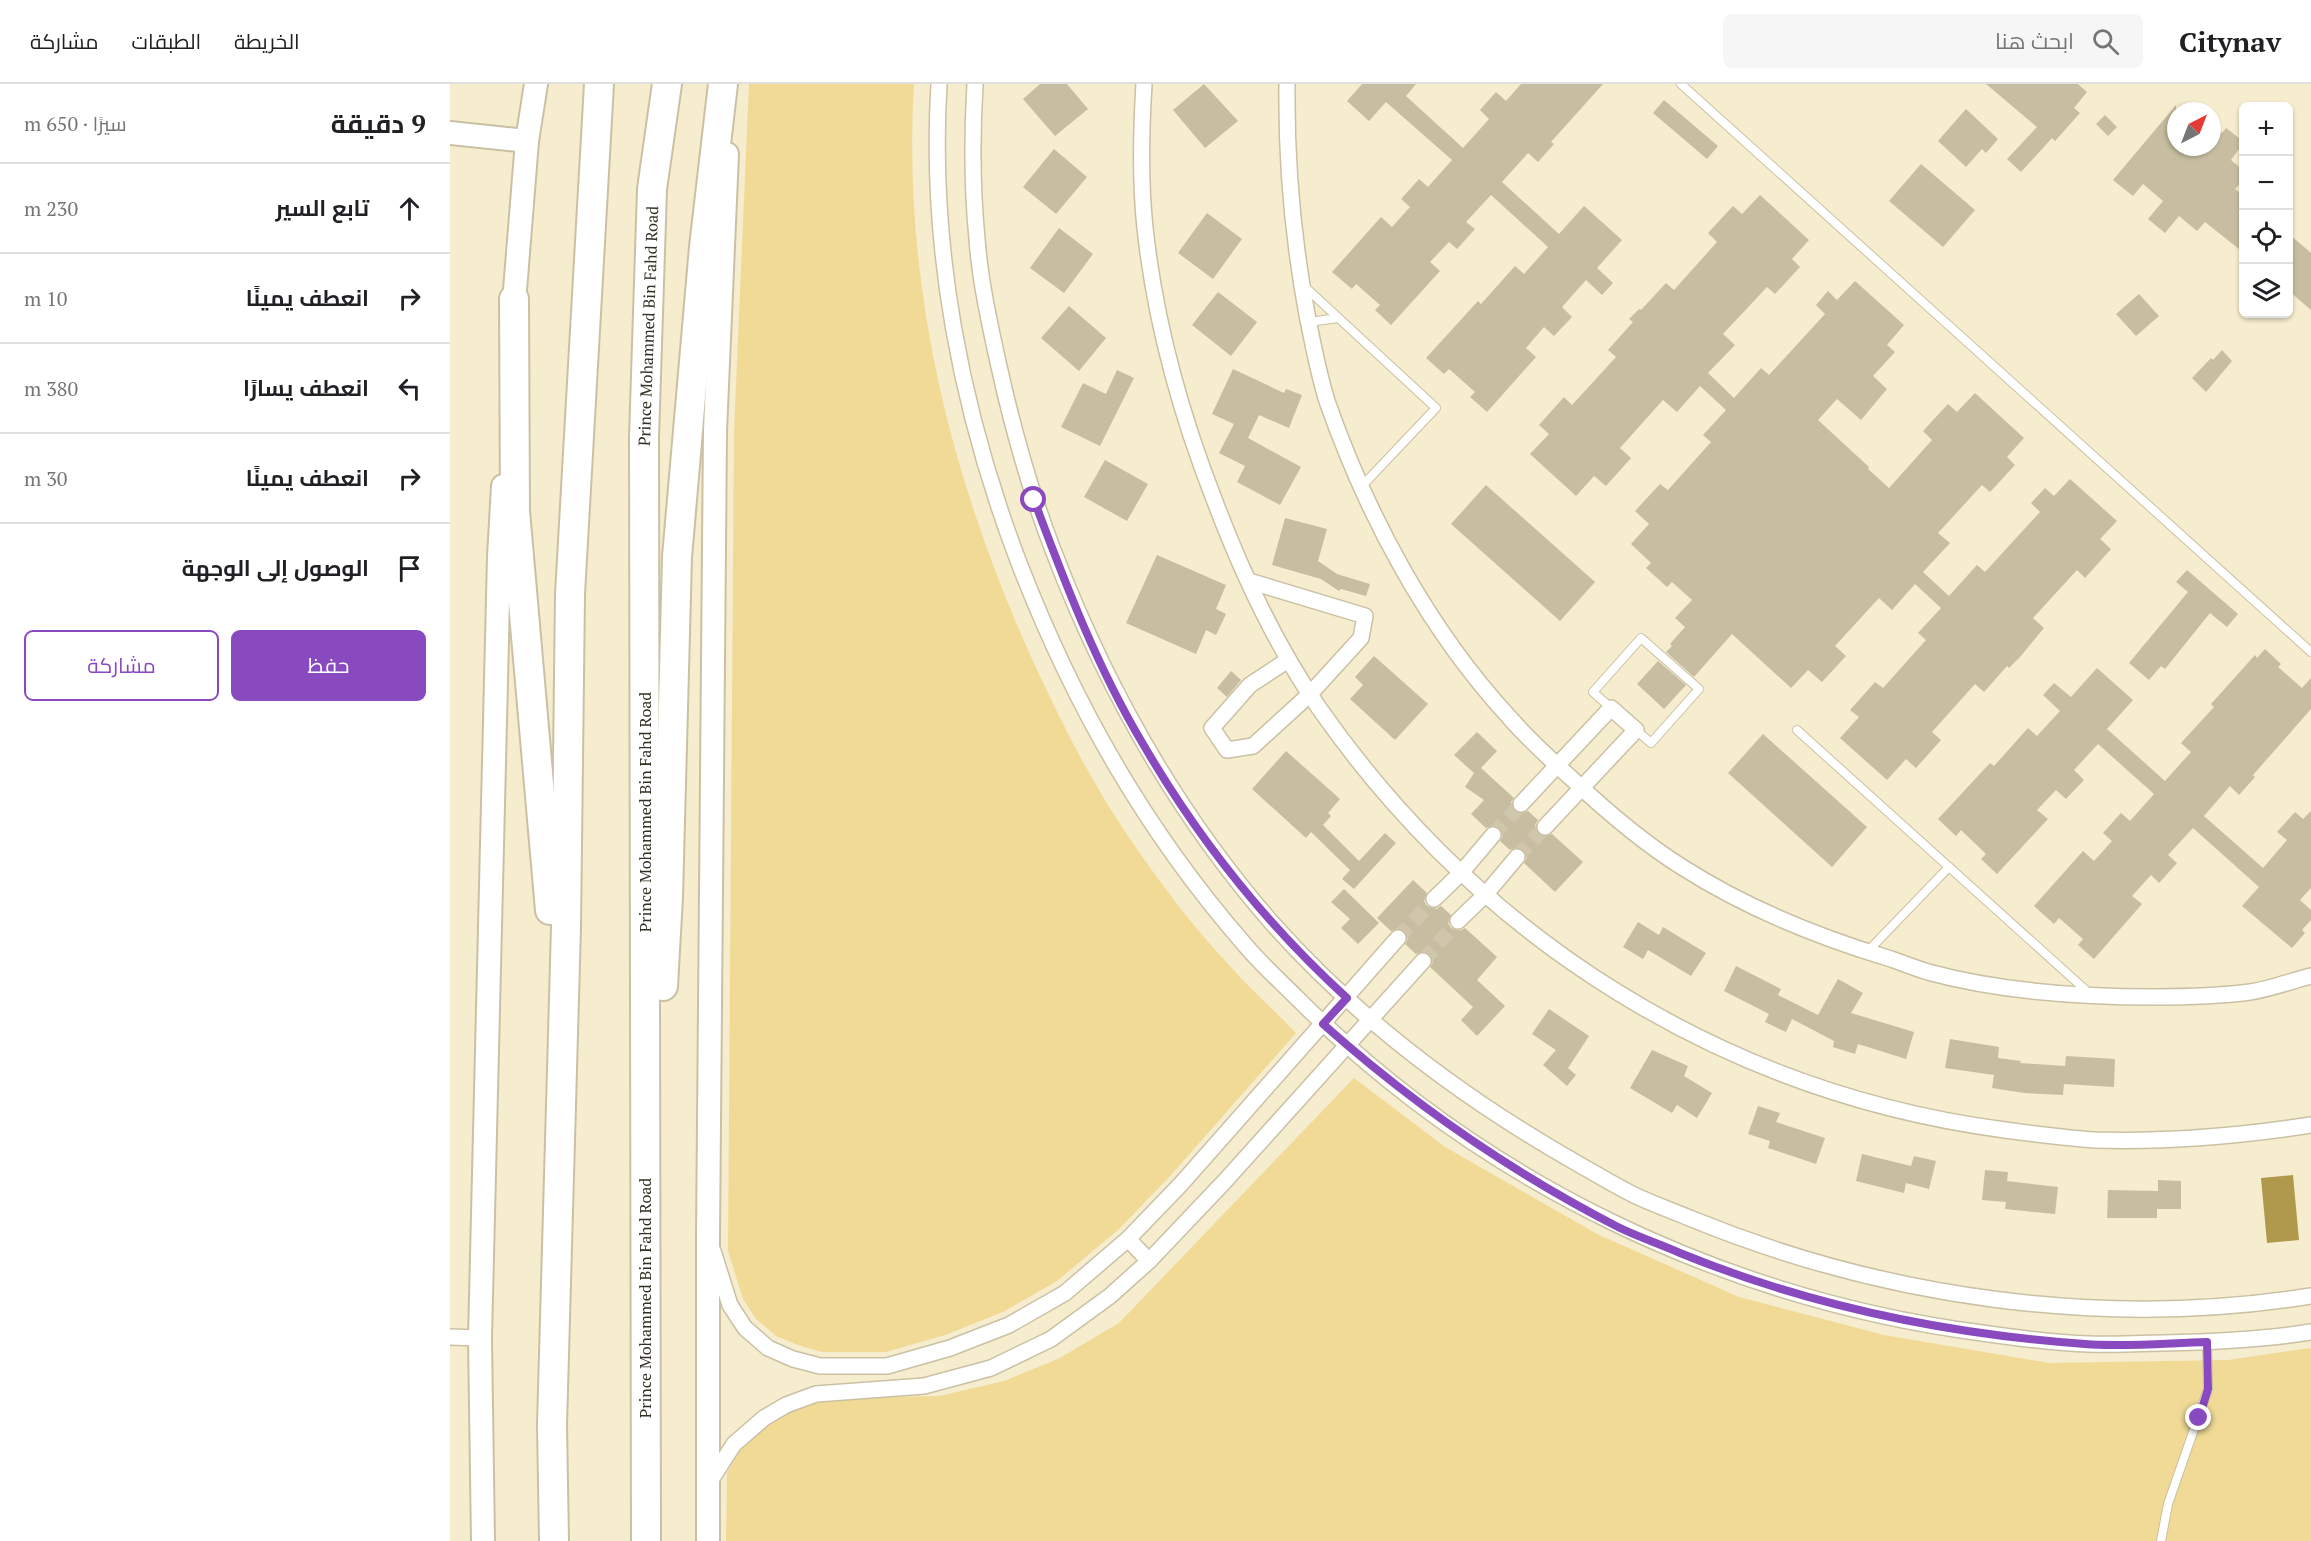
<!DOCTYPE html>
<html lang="ar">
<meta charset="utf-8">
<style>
body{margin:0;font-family:"PT Serif",Cairo,serif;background:#f6f6f6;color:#202124;direction:rtl}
.controls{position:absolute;right:18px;top:18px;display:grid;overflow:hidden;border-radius:9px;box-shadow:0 2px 4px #0004}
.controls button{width:54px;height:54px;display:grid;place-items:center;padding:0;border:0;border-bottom:2px solid #e0e0e0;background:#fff;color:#202124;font:30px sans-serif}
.compass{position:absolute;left:1717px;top:18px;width:54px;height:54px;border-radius:50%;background:#fff;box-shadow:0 2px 4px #0004;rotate:42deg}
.stop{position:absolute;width:18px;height:18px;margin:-14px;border:4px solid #894ac0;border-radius:50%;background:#fff}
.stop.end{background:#894ac0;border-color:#fff;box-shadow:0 2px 6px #0008}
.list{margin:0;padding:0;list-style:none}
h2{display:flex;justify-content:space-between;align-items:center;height:78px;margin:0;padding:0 24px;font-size:26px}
h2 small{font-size:20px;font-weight:400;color:#757577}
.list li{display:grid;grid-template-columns:39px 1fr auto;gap:18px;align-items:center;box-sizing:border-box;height:90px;padding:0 24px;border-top:2px solid #e0e0e0}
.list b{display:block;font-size:22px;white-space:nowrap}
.list em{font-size:20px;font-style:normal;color:#757577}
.actions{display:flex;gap:12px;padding:18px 24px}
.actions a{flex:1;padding:14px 0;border:2px solid #894ac0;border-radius:9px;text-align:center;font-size:21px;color:#894ac0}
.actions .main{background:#894ac0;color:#fff}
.icon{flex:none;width:33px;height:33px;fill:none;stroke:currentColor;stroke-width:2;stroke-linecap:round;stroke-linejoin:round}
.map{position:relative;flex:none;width:1861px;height:1457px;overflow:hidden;direction:ltr}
header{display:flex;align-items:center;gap:36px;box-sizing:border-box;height:84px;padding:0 30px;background:#fff;border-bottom:2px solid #e0e0e0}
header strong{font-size:28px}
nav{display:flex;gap:33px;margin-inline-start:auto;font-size:21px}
.search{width:420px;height:54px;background:#f6f6f6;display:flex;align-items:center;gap:15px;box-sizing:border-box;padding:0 21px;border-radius:9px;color:#757577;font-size:22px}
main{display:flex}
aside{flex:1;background:#fff}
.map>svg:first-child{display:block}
.green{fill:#f0da96}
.water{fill:#b0994c}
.building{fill:#c7bea1}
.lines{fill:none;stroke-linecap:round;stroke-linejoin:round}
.minor-tunnel{stroke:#cfc6ac;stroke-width:15;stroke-dasharray:15 8;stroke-linecap:butt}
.service-casing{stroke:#cac1a4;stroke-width:10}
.minor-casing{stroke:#cac1a4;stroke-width:18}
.secondary-casing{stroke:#cac1a4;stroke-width:26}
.motorway-casing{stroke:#cac1a4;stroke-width:32}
.service{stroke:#fff;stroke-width:8}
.minor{stroke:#fff;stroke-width:15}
.secondary{stroke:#fff;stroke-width:22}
.motorway{stroke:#fff;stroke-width:28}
.route{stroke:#894ac0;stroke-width:8}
.labels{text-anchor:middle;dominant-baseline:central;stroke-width:5;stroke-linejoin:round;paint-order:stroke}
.street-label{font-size:16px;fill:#332f24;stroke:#fff}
</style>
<header>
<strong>Citynav</strong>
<div class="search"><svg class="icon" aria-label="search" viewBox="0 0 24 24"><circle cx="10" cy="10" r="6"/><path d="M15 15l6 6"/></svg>ابحث هنا</div>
<nav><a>الخريطة</a><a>الطبقات</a><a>مشاركة</a></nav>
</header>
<main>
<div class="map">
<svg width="1861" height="1457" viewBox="0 0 1861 1457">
<rect width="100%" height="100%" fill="#f6ecce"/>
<!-- green -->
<g class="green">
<path d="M299 0H464C452 200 500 394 582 575 610 636 640 696 678 752 708 796 742 842 779 881 800 905 824 926 846 949L721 1091 669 1145 607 1197 553 1228 495 1251 436 1268H372L348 1261 326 1252 306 1235 293 1215 278 1167 284 348Z"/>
<polygon points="904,994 995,1063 1149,1151 1289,1213 1434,1251 1599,1279 1778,1276 1861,1264 1861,1457 276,1457 277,1389 297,1355 358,1317 402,1314 489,1312 554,1297 608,1275 669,1239"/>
</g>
<!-- water -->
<polygon class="water" points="1843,1091 1849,1156 1817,1159 1811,1094"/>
<!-- building -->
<g class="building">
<polygon points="590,0 617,0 638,25 605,52 573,15"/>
<polygon points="754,0 788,37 755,64 723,26"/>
<polygon points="912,0 966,0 956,12 1013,64 1039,35 1030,26 1046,8 1056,17 1071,0 1153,0 1101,58 1104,60 1088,78 1078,69 1052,98 1109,150 1134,122 1172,156 1147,184 1163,199 1152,211 1136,196 1112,223 1122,233 1104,252 1094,243 1076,264 1086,273 1037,328 1020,313 1025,308 999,285 994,290 976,274 1028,217 1031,220 1065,182 1074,190 1098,163 1041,111 1016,138 1025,145 1007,165 999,158 980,178 990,187 941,241 925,226 930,221 906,200 902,205 882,188 931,133 942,143 960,123 951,115 969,95 978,103 1002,76 936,18 919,37 897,17"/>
<polygon points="1536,0 1628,0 1637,8 1624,24 1630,29 1605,57 1602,54 1571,88 1557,75 1587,43"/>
<polygon points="1214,16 1268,62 1257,75 1203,29"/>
<polygon points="1726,21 1726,63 1762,63 1762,41 1772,49 1776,44 1794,58 1781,76 1794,87 1794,95 1785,105 1794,112 1794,169 1755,138 1747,147 1729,132 1715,149 1698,135 1713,117 1693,100 1683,112 1663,96"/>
<polygon points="1516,25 1548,55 1536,69 1532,65 1516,83 1488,57"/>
<polygon points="1655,31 1667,43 1658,52 1646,40"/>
<polygon points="604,65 637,93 606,130 573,103"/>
<polygon points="1471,80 1525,126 1493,163 1439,117"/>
<polygon points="1310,111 1359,156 1342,175 1350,183 1325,210 1317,203 1273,250 1285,261 1258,289 1284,314 1311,284 1319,291 1375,230 1366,221 1378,207 1387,216 1405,197 1454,241 1437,261 1445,268 1423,292 1437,305 1411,336 1387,315 1368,336 1419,383 1418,385 1439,404 1482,356 1473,347 1498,320 1507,328 1525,309 1574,354 1557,373 1565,381 1540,408 1532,401 1488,449 1500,459 1473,488 1499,512 1527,481 1535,488 1590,428 1581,419 1595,404 1604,412 1620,395 1667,437 1650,455 1661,465 1635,494 1627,486 1583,534 1594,544 1570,573 1559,584 1557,582 1534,608 1525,600 1482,648 1491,656 1466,684 1456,675 1437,696 1390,654 1409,633 1400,626 1425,598 1433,604 1476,556 1468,549 1491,524 1465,500 1442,526 1429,514 1385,562 1396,572 1372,598 1358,586 1341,604 1282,550 1244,593 1216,568 1222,562 1220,560 1235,543 1225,534 1242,516 1222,498 1217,503 1196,484 1201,479 1181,460 1199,440 1185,427 1210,400 1218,406 1261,358 1253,351 1276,326 1250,302 1227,328 1213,316 1170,364 1181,374 1156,402 1144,392 1126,412 1080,370 1099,350 1089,341 1114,313 1122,321 1166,273 1158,266 1183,238 1179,235 1189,225 1191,226 1216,199 1224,206 1267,158 1258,149 1283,122 1292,130"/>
<polygon points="757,129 792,155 763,195 728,169"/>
<polygon points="609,144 643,170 614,209 580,184"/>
<polygon points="1839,150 1861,169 1861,226 1839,207"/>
<polygon points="768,208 807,238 781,272 742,241"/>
<polygon points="1689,210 1709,232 1686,252 1666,230"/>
<polygon points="619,222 656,254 629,287 591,254"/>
<polygon points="1772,266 1782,277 1756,308 1742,294 1761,274 1763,276"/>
<polygon points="783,285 834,309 836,305 852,311 839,344 809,331 798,354 851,383 830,421 787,398 795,382 769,369 784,340 762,330"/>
<polygon points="667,286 684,294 650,362 611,343 633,299 656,310"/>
<polygon points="655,376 698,400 677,437 634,413"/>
<polygon points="1036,401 1145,498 1110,537 1001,440"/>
<polygon points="835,434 877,445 868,477 887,490 920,500 916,512 891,505 889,507 871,495 822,481"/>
<polygon points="707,471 776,501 766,525 776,530 766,551 756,546 746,570 676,539"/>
<polygon points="1737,486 1788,530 1777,543 1760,529 1715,585 1711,582 1699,596 1679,579 1738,508 1726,498"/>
<polygon points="1815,565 1831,580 1828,583 1852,604 1861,594 1861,625 1803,691 1805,693 1789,711 1780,702 1754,732 1813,784 1837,756 1827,748 1845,728 1853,735 1861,727 1861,804 1850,816 1861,826 1861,836 1852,846 1855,849 1842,864 1792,822 1809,803 1743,744 1718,771 1727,779 1709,799 1701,791 1682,812 1692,820 1644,875 1628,861 1633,855 1609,834 1604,840 1584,822 1633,767 1644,777 1662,757 1653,749 1671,729 1680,737 1704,710 1648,660 1624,686 1634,696 1616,715 1606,706 1587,726 1598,735 1547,790 1531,775 1536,770 1511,746 1506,752 1488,735 1540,679 1544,682 1578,644 1587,652 1610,627 1593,611 1604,599 1621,613 1647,584 1683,616 1657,645 1715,697 1741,668 1731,659 1764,623 1761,620 1805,571 1807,574"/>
<polygon points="924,572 978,620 945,656 900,615 913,601 905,593"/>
<polygon points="1208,577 1236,601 1214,625 1187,600"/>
<polygon points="781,587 791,596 777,613 767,604"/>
<polygon points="1027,648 1047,667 1031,684 1064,714 1061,718 1064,727 1069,730 1078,727 1088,736 1085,741 1088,750 1093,753 1102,750 1133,778 1105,808 1074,779 1077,774 1074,766 1068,763 1060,766 1050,757 1053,752 1050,744 1044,741 1036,744 1021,730 1034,716 1015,703 1024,689 1004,671"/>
<polygon points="1313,650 1417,743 1382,783 1278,689"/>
<polygon points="836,667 890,715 878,729 881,732 873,741 909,777 935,749 946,759 904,805 892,795 900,786 861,748 856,754 802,705"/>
<polygon points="963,796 977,809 974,817 977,822 986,825 991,822 1001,831 998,839 1001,844 1010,847 1015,844 1047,873 1027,896 1055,922 1027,952 1011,936 1023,923 980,883 983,878 980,870 974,867 966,870 955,860 958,855 955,847 949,844 941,847 927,834"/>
<polygon points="894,805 929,839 908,860 891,844 900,835 881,818"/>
<polygon points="1188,838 1209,851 1213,843 1256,869 1241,892 1198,866 1193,875 1173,863"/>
<polygon points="1286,882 1331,905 1328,911 1368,931 1388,895 1413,909 1401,929 1464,948 1456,975 1408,960 1405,970 1383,963 1384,957 1342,935 1336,948 1315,938 1319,930 1274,907"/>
<polygon points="1099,925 1139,952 1118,984 1126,991 1117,1002 1093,981 1106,966 1082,950"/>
<polygon points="1500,955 1549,963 1548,974 1571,977 1570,979 1615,982 1616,972 1665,975 1664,1003 1614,1000 1613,1011 1574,1009 1542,1004 1544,991 1495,984"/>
<polygon points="1202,966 1238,982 1234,992 1262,1009 1247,1034 1227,1021 1222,1029 1180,1004"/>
<polygon points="1308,1022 1330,1029 1326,1038 1375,1054 1366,1080 1318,1064 1320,1057 1298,1050"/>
<polygon points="1412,1070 1461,1082 1464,1072 1486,1077 1479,1105 1456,1099 1454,1109 1406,1097"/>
<polygon points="1535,1086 1558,1088 1557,1097 1608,1103 1605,1130 1555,1125 1556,1118 1532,1116"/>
<polygon points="1708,1096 1731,1097 1731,1125 1707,1125 1707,1134 1657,1134 1658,1106 1708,1107"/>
</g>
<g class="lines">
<!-- minor-tunnel -->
<g class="minor-tunnel">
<polyline points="1043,751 1071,720"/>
<polyline points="1067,773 1095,743"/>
<polyline points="948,854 984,815"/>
<polyline points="973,877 1008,837"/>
</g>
<defs>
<g id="service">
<polyline points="1231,0 1861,568"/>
<polyline points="855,203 986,324 912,402"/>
<polyline points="859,238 888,234"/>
<polyline points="1161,624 1143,608 1191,554 1249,605 1201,659 1186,646"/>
<polyline points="1347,646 1640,910"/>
<polyline points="1418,867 1499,783"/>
<polyline points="1711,1457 1718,1420 1758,1305 1757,1258"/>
</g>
<g id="minor">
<path d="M489 0C479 163 511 327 569 479 624 621 695 746 795 861 811 880 830 897 847 914 1032 1099 1274 1215 1532 1249 1567 1254 1603 1259 1638 1260 1663 1261 1688 1259 1713 1259 1762 1258 1812 1256 1861 1248"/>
<path d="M525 0C522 51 522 104 527 155 530 196 539 237 548 278 562 342 579 404 603 466 655 602 726 729 822 839 909 937 1017 1017 1130 1081 1148 1091 1166 1102 1184 1111 1203 1120 1223 1127 1242 1135 1435 1214 1654 1245 1861 1212"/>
<path d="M694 0C691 48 690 97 695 144 705 237 730 328 764 415 791 487 825 560 869 624 1031 856 1274 1009 1555 1046 1585 1050 1615 1054 1645 1056 1717 1058 1790 1052 1861 1041"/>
<path d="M837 0C836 80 843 157 858 236 864 264 869 293 878 320 918 433 978 545 1059 633 1078 655 1099 674 1121 694 1155 726 1192 758 1232 783 1296 824 1368 853 1441 875 1453 879 1465 884 1478 888 1551 908 1630 913 1705 913 1737 913 1769 912 1800 908 1820 905 1841 897 1861 892"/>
<polyline points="799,497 915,532 911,554 860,610 803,662 777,666 762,644 800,601 838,576"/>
<polyline points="1071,720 1161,624 1186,646 1095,743"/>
<polyline points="984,815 1011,789 1043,751"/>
<polyline points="1008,837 1035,811 1067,773"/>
<polyline points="678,1155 699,1177"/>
<polyline points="263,1167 280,1221 295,1244 318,1264 343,1275 370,1282 437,1282 500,1264 559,1241 615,1209 678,1155 731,1100 948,854"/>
<polyline points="0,1253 30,1254"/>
<polyline points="259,1399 284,1360 314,1334 336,1321 366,1310 474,1302 541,1284 601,1255 660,1212 699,1177 775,1097 973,877"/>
</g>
<g id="secondary">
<polyline points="0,49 77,57"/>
<polyline points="63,231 77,57 86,0"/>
<polyline points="33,1457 30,1254 49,473 53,402"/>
<polyline points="258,1457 258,1153 265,347 277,70"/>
</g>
<g id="motorway">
<polyline points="64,215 65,427 100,826"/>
<polyline points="213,902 218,813 227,473 254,163 273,0"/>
<polyline points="104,1457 102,1341 116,843 120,510 149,0"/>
<polyline points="196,1457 194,354 202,105 217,0"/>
</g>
</defs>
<!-- service casing -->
<use href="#service" class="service-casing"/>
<!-- minor casing -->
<use href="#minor" class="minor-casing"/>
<!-- secondary casing -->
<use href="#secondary" class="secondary-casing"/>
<!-- motorway casing -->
<use href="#motorway" class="motorway-casing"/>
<!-- service -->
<use href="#service" class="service"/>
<!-- minor -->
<use href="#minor" class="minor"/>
<!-- secondary -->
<use href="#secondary" class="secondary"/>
<!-- motorway -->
<use href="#motorway" class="motorway"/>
</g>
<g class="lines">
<!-- route -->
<path class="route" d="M584 416C615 499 647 583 693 660 747 753 817 841 897 914L873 940C964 1021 1059 1087 1168 1143 1188 1153 1210 1160 1230 1169 1360 1222 1496 1250 1635 1260 1675 1263 1717 1259 1757 1258L1758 1305 1749 1334"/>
</g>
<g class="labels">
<!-- street labels -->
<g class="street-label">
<text transform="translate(198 242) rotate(-88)">Prince Mohammed Bin Fahd Road</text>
<text transform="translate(195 728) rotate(-90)">Prince Mohammed Bin Fahd Road</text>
<text transform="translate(195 1214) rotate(-90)">Prince Mohammed Bin Fahd Road</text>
</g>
</g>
</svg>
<div class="controls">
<button>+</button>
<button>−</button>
<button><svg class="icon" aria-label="locate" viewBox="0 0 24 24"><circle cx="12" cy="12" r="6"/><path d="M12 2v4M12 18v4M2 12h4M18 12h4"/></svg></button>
<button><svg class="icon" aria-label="layers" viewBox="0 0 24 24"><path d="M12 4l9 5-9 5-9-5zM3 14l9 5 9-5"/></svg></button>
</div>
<svg class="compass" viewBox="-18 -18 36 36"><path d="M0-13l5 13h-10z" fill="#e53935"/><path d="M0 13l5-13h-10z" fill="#757577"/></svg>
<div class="stop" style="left:584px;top:416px"></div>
<div class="stop end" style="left:1749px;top:1334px"></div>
</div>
<aside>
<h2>9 دقيقة<small>سيرًا · 650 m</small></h2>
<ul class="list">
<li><svg class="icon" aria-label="ahead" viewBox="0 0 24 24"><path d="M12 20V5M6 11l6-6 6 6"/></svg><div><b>تابع السير</b></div><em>230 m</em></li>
<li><svg class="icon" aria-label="right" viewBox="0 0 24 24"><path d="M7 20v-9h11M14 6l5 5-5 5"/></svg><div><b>انعطف يمينًا</b></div><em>10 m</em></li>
<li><svg class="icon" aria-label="left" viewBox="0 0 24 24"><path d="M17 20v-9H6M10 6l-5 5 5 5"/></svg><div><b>انعطف يسارًا</b></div><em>380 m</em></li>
<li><svg class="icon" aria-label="right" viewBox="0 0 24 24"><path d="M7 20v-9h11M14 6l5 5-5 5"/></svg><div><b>انعطف يمينًا</b></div><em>30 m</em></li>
<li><svg class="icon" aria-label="arrive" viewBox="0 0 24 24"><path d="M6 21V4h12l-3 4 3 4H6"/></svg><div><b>الوصول إلى الوجهة</b></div></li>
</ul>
<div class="actions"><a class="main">حفظ</a><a>مشاركة</a></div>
</aside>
</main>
